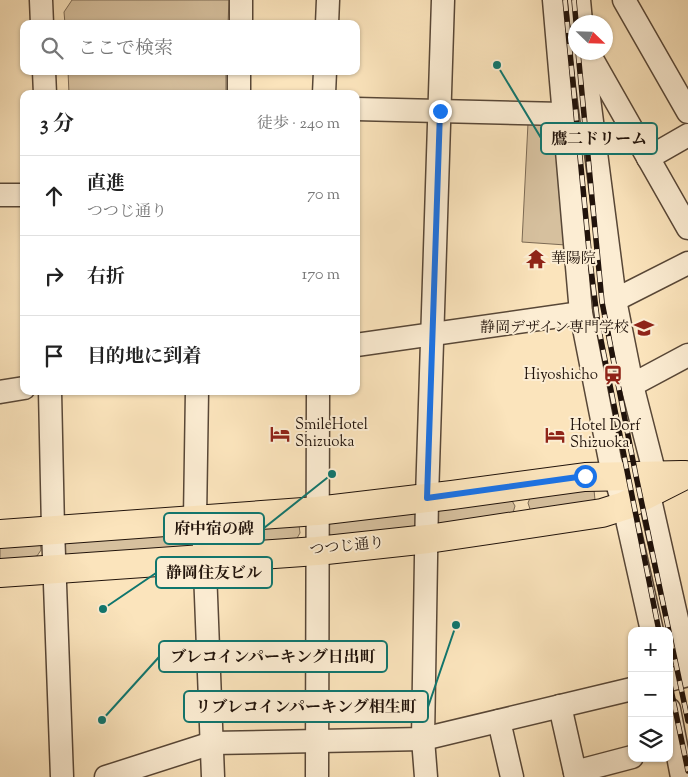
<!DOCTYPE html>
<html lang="ja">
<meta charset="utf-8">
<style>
body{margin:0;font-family:"Sorts Mill Goudy","Noto Serif JP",serif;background:#f6f6f6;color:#222}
.controls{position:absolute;right:15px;bottom:15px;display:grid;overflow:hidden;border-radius:10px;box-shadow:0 1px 4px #0004}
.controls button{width:45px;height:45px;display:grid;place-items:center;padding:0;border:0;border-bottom:1px solid #e0e0e0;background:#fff;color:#222;font:25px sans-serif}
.compass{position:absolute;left:568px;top:15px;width:45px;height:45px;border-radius:50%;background:#fff;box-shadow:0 1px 4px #0004;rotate:113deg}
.stop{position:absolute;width:15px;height:15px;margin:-11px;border:4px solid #1a73e8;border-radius:50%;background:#fff}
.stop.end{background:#1a73e8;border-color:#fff;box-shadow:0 1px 5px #0008}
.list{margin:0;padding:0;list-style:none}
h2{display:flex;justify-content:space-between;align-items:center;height:65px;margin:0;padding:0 20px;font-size:21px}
h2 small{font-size:16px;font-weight:400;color:#767676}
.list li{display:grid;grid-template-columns:32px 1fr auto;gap:15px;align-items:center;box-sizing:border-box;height:80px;padding:0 20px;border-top:1px solid #e0e0e0}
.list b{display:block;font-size:19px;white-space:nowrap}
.list p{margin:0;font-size:16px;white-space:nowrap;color:#767676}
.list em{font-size:16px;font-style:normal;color:#767676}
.icon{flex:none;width:28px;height:28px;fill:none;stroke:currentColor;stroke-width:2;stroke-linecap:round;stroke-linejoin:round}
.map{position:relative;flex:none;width:688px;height:777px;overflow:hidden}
.search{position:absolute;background:#fff;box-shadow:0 1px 4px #0004;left:20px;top:20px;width:340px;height:55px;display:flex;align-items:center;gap:12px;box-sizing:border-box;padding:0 18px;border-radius:10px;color:#767676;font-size:19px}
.panel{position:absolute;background:#fff;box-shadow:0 1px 4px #0004;left:20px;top:90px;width:340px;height:305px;border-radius:10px}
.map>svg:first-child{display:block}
.green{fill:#d6c09e;stroke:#7c6a54}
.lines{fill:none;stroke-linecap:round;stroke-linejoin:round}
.minor-casing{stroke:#584737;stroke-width:25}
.major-casing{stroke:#21130b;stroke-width:30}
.minor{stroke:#fcedd3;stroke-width:22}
.major{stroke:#fbe4bc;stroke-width:28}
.rail-casing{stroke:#21130b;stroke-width:5.5}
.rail{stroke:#fcedd3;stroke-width:4;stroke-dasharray:11;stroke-linecap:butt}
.route{stroke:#1a73e8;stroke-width:6}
.labels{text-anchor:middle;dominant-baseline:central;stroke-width:4;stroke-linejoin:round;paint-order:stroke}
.poi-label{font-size:15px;fill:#21130b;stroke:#fcedd3;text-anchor:start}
.street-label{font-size:15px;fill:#21130b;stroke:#fcedd3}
.leader{fill:none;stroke:#0f766e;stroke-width:2}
.callout-dot{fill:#0f766e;stroke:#fcedd3;stroke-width:2}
.callout{fill:#fcedd3;stroke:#0f766e;stroke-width:2}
.callout-label{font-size:16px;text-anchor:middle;font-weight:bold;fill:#21130b}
</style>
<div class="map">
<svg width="688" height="777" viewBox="0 0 688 777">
<rect width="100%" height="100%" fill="#fbe4bc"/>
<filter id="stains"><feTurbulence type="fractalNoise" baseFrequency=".004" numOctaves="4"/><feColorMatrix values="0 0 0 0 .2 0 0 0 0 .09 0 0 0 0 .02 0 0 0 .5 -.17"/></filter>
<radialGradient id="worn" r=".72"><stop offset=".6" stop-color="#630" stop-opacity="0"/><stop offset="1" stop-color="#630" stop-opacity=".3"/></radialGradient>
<!-- green -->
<g class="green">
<polygon points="72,0 229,0 228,24 65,24 64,12"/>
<polygon points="68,71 226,71 226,94 69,94"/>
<polygon points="528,123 556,124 566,245 522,242"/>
<polygon points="594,490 595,500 531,512 528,503 530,498 535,492"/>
<polygon points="510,497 515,506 512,516 439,525 436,519 438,509"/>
<path d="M416 509 419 530 331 537C328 531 328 527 331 520Z"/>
<polygon points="299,525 300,533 296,540 220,545 215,539 215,531"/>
<polygon points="194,529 193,546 65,557 61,543"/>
<polygon points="0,542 40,542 41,550 37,556 33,557 0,560"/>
</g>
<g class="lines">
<defs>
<g id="minor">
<polyline points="41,0 42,24"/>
<polyline points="554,0 581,313 610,460 624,506 652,631"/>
<polyline points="579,0 581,22"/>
<polyline points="624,0 688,112"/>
<polyline points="241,24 241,0"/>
<polyline points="327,24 328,0"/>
<polyline points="583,52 615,300 632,385 655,475"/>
<polyline points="588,52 688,228"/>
<polyline points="44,71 45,94"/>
<polyline points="239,94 239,71"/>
<polyline points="324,94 325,71"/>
<polyline points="356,109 563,114"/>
<polyline points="648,158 688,135"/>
<polyline points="0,195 24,195"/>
<polyline points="615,300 688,263"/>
<polyline points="356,345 581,313"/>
<polyline points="632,385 688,355"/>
<polyline points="50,391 53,529 62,777"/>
<polyline points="0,392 24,388"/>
<polyline points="649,495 688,668"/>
<polyline points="195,519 197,391"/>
<polyline points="203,519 213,777"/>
<polyline points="669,680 688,675"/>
<polyline points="560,706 576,777"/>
<polyline points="669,709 682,777"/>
<polyline points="499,721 512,777"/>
<polyline points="575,772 632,757"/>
<polyline points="106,777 212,743 423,739 632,689"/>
<polyline points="317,777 318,391"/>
<polyline points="426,777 423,739 427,498 443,0"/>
</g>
<g id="major">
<polyline points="0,534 317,511 452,495 585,477 682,475"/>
<polyline points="0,573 317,551 428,539 602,513 624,506 685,475"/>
</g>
</defs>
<!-- minor casing -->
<use href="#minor" class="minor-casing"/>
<!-- major casing -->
<use href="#major" class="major-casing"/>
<!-- minor -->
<use href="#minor" class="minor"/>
<!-- major -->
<use href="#major" class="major"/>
<defs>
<g id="rail">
<polyline points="565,0 590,261 598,325 659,631"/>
<polyline points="574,0 576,22"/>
<polyline points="578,52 602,302 636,476 688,721"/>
<polyline points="669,680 688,771"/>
</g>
</defs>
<!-- rail casing -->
<use href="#rail" class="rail-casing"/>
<!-- rail -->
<use href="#rail" class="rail"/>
</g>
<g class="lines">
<!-- route -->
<polyline class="route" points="440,111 427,498 585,476"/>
</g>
<!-- icons -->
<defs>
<symbol id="temple-bare" viewBox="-9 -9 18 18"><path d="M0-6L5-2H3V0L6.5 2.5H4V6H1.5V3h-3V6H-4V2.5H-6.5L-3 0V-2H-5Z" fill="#8f2418" stroke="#fcedd3" stroke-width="2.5" paint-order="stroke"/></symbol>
<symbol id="school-bare" viewBox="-9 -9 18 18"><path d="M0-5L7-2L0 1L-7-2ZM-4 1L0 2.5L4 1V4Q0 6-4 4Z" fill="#8f2418" stroke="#fcedd3" stroke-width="2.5" paint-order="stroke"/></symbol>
<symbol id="station-bare" viewBox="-9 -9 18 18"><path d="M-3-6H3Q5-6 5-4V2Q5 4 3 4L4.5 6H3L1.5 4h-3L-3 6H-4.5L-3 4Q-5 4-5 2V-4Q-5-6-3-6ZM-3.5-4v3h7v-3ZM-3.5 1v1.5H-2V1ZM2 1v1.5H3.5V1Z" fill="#8f2418" stroke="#fcedd3" stroke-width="2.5" paint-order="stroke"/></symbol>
<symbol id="hotel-bare" viewBox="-9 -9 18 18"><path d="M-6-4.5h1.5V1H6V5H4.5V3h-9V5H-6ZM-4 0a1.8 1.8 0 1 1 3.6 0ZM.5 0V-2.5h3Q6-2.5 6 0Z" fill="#8f2418" stroke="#fcedd3" stroke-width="2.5" paint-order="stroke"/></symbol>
</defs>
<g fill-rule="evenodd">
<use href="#temple-bare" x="522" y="245" width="28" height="28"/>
<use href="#school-bare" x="630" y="314" width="28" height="28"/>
<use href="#station-bare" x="599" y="361" width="28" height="28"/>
<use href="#hotel-bare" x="266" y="420" width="28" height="28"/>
<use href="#hotel-bare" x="541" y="421" width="28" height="28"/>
</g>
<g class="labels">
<!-- poi labels -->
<g class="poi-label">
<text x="551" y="259">華陽院</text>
<text x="629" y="328" text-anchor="end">静岡デザイン専門学校</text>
<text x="598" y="375" text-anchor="end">Hiyoshicho</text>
<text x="295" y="425">SmileHotel<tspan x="295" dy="17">Shizuoka</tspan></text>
<text x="570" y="426">Hotel Dorf<tspan x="570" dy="17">Shizuoka</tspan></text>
</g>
<!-- street labels -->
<g class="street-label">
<text transform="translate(347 547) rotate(-6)">つつじ通り</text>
</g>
</g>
<!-- callouts -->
<path class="leader" d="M497 65L541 138M332 474L264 528M103 609L156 573M102 720L159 657M456 625L428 707"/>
<g class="callout-dot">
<circle cx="497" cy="65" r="5"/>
<circle cx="332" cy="474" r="5"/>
<circle cx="103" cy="609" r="5"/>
<circle cx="102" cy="720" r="5"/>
<circle cx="456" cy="625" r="5"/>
</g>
<g class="callout">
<rect x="541" y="123" width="116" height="31" rx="5"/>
<rect x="164" y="513" width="100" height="31" rx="5"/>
<rect x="156" y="557" width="116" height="31" rx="5"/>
<rect x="159" y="641" width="228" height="31" rx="5"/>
<rect x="184" y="691" width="244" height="31" rx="5"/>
</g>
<g class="callout-label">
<text x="599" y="144">鷹二ドリーム</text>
<text x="214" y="534">府中宿の碑</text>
<text x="214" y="578">静岡住友ビル</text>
<text x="273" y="662">ブレコインパーキング日出町</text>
<text x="306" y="712">リブレコインパーキング相生町</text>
</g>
<rect width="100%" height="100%" filter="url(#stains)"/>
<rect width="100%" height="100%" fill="url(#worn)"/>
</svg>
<div class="controls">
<button>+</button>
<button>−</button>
<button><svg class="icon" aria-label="layers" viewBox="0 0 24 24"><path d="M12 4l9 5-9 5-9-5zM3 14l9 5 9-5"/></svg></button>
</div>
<svg class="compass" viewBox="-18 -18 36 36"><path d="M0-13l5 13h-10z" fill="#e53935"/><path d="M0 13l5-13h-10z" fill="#767676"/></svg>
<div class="stop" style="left:585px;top:476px"></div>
<div class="stop end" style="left:440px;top:111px"></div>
<div class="search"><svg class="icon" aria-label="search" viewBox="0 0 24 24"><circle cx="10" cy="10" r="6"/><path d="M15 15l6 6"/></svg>ここで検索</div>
<section class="panel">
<h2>3 分<small>徒歩 · 240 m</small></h2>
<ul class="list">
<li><svg class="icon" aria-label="ahead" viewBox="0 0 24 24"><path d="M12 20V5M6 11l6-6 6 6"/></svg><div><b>直進</b><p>つつじ通り</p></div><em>70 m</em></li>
<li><svg class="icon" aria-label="right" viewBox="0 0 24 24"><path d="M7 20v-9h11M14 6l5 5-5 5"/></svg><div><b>右折</b></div><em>170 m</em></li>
<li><svg class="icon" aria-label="arrive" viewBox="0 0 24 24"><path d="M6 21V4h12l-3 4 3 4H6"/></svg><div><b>目的地に到着</b></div></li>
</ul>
</section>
</div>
